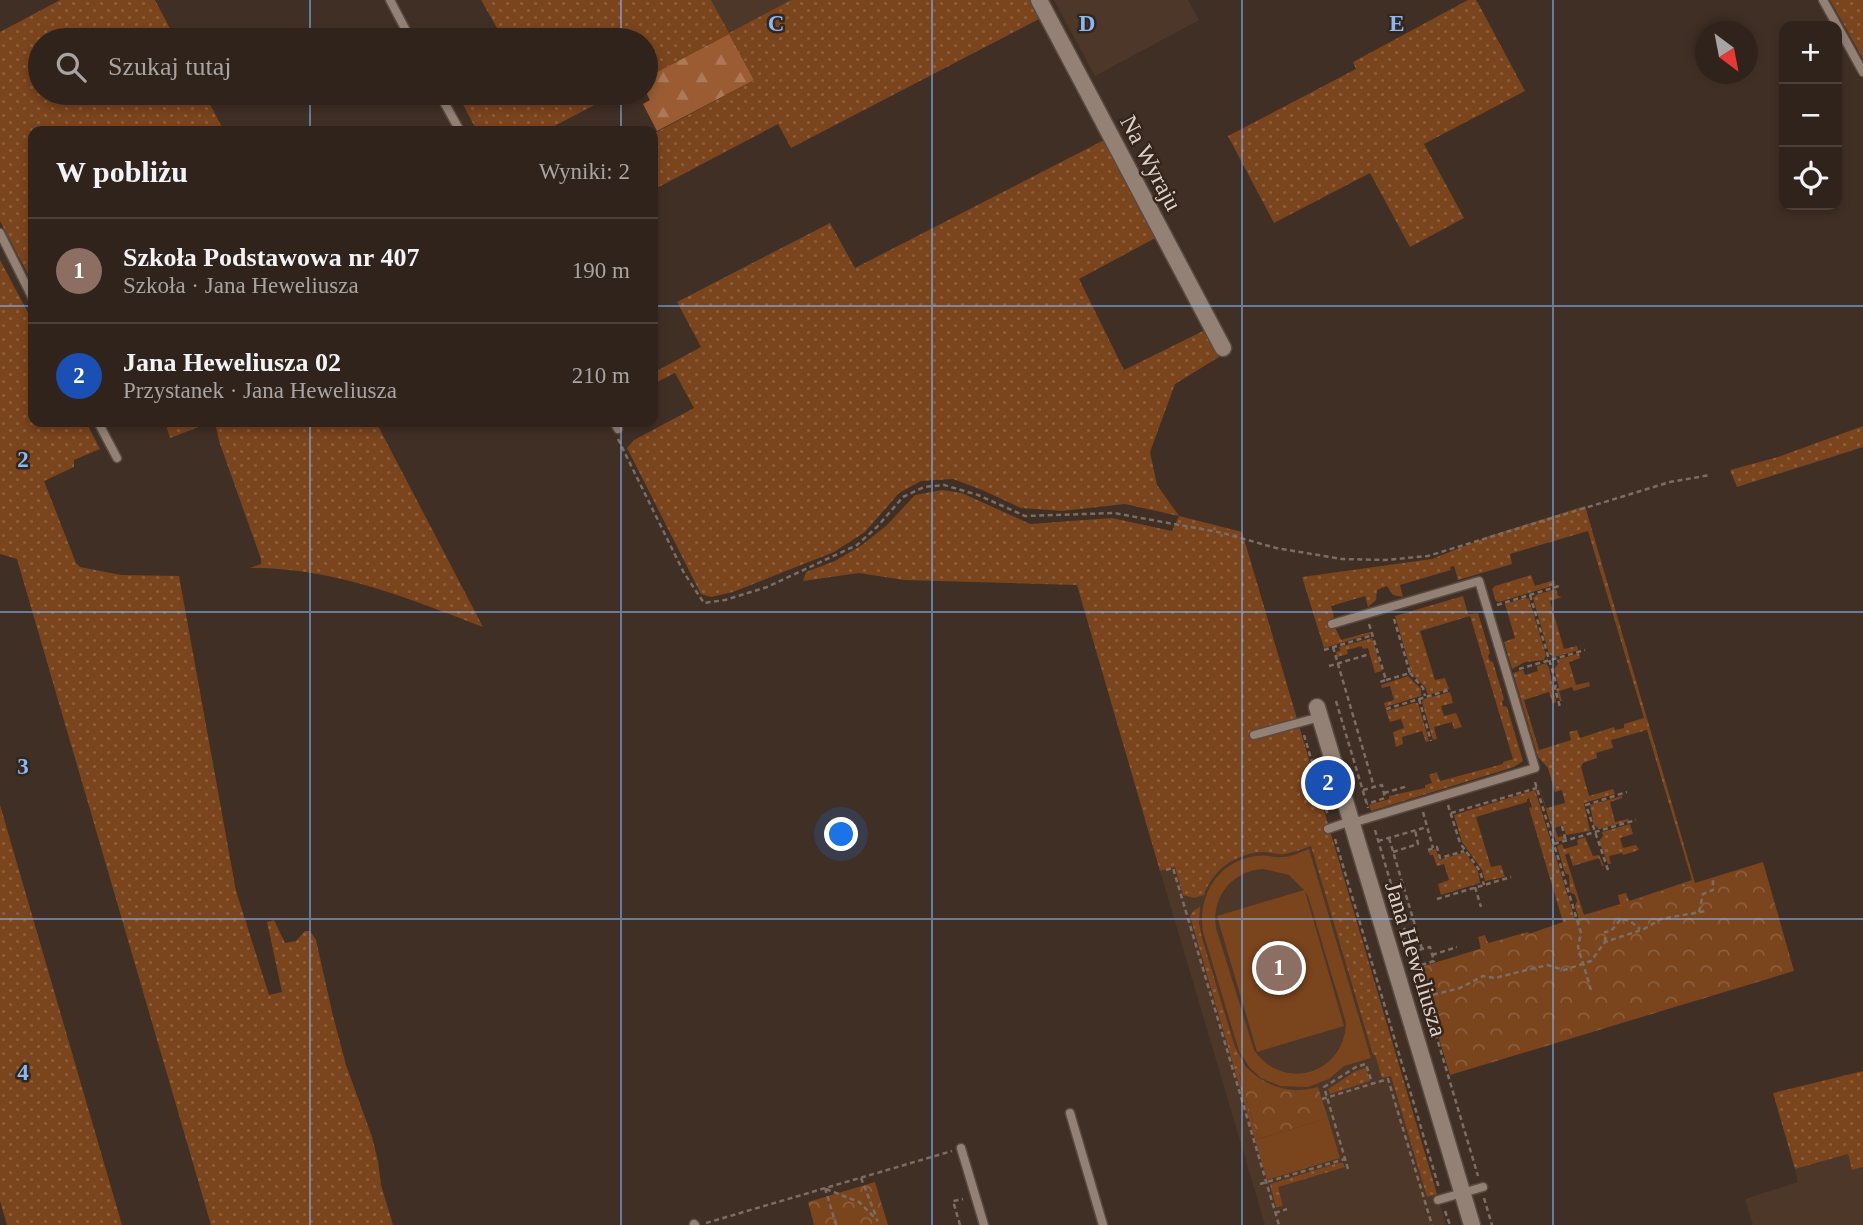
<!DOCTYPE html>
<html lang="pl">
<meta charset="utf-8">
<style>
body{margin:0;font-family:Georgia,serif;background:#382b25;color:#f1f3f6}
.controls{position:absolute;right:21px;top:21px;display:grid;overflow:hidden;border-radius:14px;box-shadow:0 4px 10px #0003}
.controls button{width:63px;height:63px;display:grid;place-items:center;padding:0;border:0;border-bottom:2px solid #4b403b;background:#30231c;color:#f1f3f6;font:35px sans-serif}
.compass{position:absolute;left:1695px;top:21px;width:63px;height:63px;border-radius:50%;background:#30231c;box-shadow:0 4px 10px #0003;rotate:148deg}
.you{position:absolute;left:842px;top:835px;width:24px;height:24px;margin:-18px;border:5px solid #fff;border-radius:50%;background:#1a73e8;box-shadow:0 0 0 10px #1a73e833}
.badge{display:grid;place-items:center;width:46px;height:46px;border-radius:50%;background:#85bbfb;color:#fff;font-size:23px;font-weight:700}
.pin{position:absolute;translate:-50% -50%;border:4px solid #fff;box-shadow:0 2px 7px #0006}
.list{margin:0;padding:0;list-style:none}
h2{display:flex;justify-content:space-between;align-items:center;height:91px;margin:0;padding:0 28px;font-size:30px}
h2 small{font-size:23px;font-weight:400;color:#a8a4a3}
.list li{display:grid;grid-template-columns:46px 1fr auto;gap:21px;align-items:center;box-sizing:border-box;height:105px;padding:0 28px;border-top:2px solid #4b403b}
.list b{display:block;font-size:26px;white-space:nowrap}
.list p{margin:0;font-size:23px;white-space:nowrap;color:#a8a4a3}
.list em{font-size:23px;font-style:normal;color:#a8a4a3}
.icon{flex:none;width:38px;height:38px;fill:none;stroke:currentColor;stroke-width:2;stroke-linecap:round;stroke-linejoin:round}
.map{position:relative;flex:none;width:1863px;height:1225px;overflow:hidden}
.search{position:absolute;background:#30231c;box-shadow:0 4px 10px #0003;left:28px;top:28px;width:630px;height:77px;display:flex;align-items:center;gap:18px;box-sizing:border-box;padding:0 24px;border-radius:38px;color:#a8a4a3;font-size:26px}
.panel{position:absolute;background:#30231c;box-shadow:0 4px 10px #0003;left:28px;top:126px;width:630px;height:301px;border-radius:14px}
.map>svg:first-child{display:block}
.built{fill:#4d3729}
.grass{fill:url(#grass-dots)}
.forest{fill:url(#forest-firs)}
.park{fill:url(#park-crowns)}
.pitch{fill:#7a441d;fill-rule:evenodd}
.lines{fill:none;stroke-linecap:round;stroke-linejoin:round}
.lane-casing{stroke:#594b42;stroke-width:11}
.street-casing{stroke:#594b42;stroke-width:19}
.path{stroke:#7c6d64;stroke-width:2.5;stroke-dasharray:5 3.5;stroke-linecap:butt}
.lane{stroke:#948175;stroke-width:8}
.street{stroke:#948175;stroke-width:16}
.grid{fill:none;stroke:#85bbfb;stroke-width:2;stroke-opacity:0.55}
.labels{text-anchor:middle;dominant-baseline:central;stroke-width:5;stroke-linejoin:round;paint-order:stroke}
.street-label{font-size:24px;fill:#ddd2cb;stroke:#35251b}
.grid-label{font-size:23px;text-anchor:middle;font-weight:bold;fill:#85bbfb;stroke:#35251b;stroke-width:5;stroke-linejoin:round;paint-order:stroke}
</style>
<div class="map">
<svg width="1863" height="1225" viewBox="0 0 1863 1225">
<defs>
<pattern id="grass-dots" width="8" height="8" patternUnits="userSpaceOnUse" patternTransform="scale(1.75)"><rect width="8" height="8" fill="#7a441d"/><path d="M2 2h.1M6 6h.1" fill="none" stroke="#8c5e3c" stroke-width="1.8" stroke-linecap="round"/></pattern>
<pattern id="forest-firs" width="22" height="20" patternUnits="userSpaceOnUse" patternTransform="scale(1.75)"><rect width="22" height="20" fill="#9b5c33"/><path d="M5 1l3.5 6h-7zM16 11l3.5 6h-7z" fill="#ad7a59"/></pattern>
<pattern id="park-crowns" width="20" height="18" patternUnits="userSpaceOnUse" patternTransform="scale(1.75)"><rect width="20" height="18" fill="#7a441d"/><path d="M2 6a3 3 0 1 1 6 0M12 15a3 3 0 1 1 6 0" fill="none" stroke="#8c5e3c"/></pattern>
</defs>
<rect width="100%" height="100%" fill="#402f25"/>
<!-- built -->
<g class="built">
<polygon points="711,0 791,0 729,34"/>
<polygon points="1054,0 1188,0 1199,20 1095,76"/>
<polygon points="1326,821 1446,1225 1265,1225 1160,871"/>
<polygon points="1848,1154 1852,1170 1863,1167 1863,1225 1753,1225 1745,1199 1798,1182 1795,1169"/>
</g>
<!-- grass -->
<g class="grass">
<polygon points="60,0 155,0 176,40 40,40 40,93 204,93 224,131 33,131 33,284 0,221 0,32"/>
<polygon points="481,0 711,0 729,33 791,0 1031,0 1041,18 791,148 778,124 653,190 653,134 754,80 729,34 646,78 646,40 504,40"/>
<polygon points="1468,0 1476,0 1478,3 1525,91 1424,144 1464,218 1410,247 1370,173 1274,223 1228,136 1356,69 1353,62"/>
<polygon points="1830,0 1863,0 1863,59"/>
<polygon points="457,93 617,93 545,131 477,131"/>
<path d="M1108 138 1159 236 1079 279 1124 370 1205 330 1219 357 1175 384 1150 452 1157 485 1179 516 1242 532 1437 1194 1427 1197 1391 1076 1382 1078 1375 1055H1373L1311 846C1303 849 1294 852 1285 854 1277 855 1270 852 1263 852 1236 853 1212 870 1204 895L1194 898 1183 895 1175 867 1160 871 1077 585 904 580 859 573 803 581 806 572 835 561 862 545 887 525 915 495 942 490 962 493 1030 524 1112 518 1172 531 1179 516 1125 504 1062 511 1021 508 982 490 953 479 921 481 899 493 865 532 834 552 733 592 711 597 701 594 627 448 634 440 694 408 675 373 653 384V373L701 347 677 302 830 223 855 268Z"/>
<polygon points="0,260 33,322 33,422 86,422 100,449 74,460 74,467 44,481 76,563 80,567 121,575 179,576 236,891 269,995 282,992 267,922 274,920 285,943 296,941 305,931 310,931 316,940 333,1016 346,1065 372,1137 378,1161 381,1185 393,1225 211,1225 17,559 0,554"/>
<polygon points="165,422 212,422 170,438"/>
<path d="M215 422H376L483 627C408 598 332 567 250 568L261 564V559L219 441Z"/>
<polygon points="1863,426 1863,447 1737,487 1730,470 1778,457"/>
<polygon points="1585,506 1695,883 1583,933 1575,906 1577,901 1575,895 1570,892 1569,875 1565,873 1557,846 1562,844 1564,849 1578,845 1577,840 1585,837 1593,856 1599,855 1604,866 1602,866 1599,858 1573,866 1569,853 1565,855 1584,915 1620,904 1618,895 1626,893 1629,901 1692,880 1647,730 1611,740 1613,748 1596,753 1597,758 1583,763 1581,767 1589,796 1613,789 1615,794 1584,803 1590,831 1566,835 1563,825 1555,828 1558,837 1564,836 1565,840 1556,842 1536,777 1546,808 1565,803 1562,790 1555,792 1548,768 1538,757 1513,673 1523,670 1525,675 1538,671 1537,666 1546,663 1549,668 1556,702 1553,704 1549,692 1524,700 1539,750 1571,740 1569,732 1577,730 1580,738 1614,727 1615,730 1624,728 1624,724 1644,718 1588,531 1510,554 1512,564 1458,580 1454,566 1450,567 1451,570 1400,585 1403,597 1393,595 1387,586 1377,590 1376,600 1368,607 1365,596 1331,606 1334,617 1331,619 1341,640 1370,632 1371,634 1324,648 1302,577 1432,559 1492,535"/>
<polygon points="1531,575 1535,586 1554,580 1555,585 1499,602 1496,601 1492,589 1495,586"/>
<polygon points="1556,589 1558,596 1562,597 1550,601 1564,649 1577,646 1578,650 1555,657 1549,654 1533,598 1536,595"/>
<polygon points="1463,596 1468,614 1478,613 1490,653 1488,656 1490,661 1493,662 1504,699 1502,702 1503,706 1507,707 1523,761 1514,767 1371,811 1369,805 1389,799 1389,796 1425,788 1425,785 1432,783 1429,775 1437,772 1440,781 1503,764 1503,762 1513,759 1470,616 1420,631 1435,680 1445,678 1449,689 1428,695 1425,687 1412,674 1395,616"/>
<polygon points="1525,598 1529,599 1546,655 1544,660 1525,662 1512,669 1504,642 1515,638 1505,604"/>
<polygon points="1372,638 1382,671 1375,673 1368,648 1363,649 1362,646 1347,650 1348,654 1337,657 1336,652 1340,651 1339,647"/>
<polygon points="1579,653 1580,658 1569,662 1576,685 1589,682 1590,686 1574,691 1572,687 1559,691 1562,701 1560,701 1556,689 1559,688 1554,669 1558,664 1557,660"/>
<polygon points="1408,676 1421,689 1421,696 1385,707 1384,703 1394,700 1390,686 1382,688 1381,685"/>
<polygon points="1450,692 1453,703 1441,706 1444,716 1456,713 1462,727 1454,729 1452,722 1434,727 1437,739 1433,740 1422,702 1424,699"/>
<polygon points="1414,703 1418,703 1429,741 1426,742 1422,731 1402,737 1403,744 1396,747 1393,732 1404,728 1401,719 1390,722 1386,711"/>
<polygon points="1535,790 1579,932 1426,995 1418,968 1481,949 1478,937 1485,935 1488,943 1528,932 1529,934 1563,922 1529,808 1532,807 1529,798 1527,799 1527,802 1476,817 1491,867 1501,865 1505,877 1485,881 1482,870 1462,842 1454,815"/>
<polygon points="1622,796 1622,798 1610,802 1615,822 1628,819 1629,821 1599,829 1594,825 1590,805"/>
<polygon points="0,805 122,1225 7,1225 0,1201"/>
<polygon points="1630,824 1633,834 1620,838 1623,848 1636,845 1639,850 1623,855 1622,853 1609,856 1611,864 1608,864 1599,841 1603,836 1602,832"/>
<polygon points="1436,849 1439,860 1465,852 1478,871 1480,883 1441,895 1438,884 1449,880 1444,864 1437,866 1433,855 1430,855 1428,851"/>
<polygon points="1200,907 1199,923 1202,938 1235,1047 1246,1067 1239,1074 1258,1139 1255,1140 1190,916 1193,911"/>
<polygon points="1366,1068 1370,1081 1330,1094 1328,1089 1356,1071"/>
<polygon points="1863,1071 1863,1167 1852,1170 1848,1154 1795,1169 1773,1093"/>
<polygon points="1338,1163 1343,1163 1345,1167 1278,1187 1283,1206 1276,1207 1270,1184"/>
</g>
<!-- forest -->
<polygon class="forest" points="729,34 754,80 657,131 643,104 650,100 646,92 646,78"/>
<!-- park -->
<g class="park">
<polygon points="1763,862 1794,971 1450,1075 1418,968"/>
<path d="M1246 1067C1266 1087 1291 1095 1318 1087L1328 1118 1258 1139 1239 1073Z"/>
<polygon points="875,1182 888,1225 814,1225 808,1202"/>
</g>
<!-- pitch -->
<g class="pitch">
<path d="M1309 849 1371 1058 1344 1066 1329 1079 1308 1087 1280 1086 1261 1078 1250 1068 1239 1051 1203 932C1197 896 1218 861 1256 856 1265 854 1274 858 1283 857 1291 857 1301 852 1309 849ZM1263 869 1289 875 1304 890 1217 916 1257 1052 1344 1026 1305 891 1308 896 1346 1023C1344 1075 1283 1092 1254 1050L1216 928C1211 897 1232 871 1263 869Z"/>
<polygon points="1328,1118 1340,1158 1267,1180 1255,1140"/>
</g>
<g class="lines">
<defs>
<g id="lane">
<polyline points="390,0 411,40"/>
<polyline points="1823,0 1863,72"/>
<polyline points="439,93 460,131"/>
<polyline points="0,233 33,299"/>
<polyline points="98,422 117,458"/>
<polyline points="614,422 618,429"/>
<polyline points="1332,624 1479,581 1535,768 1352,823"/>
<polyline points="1254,735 1320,717"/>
<polyline points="1328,829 1351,821"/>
<polyline points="1070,1113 1103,1225"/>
<polyline points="961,1148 984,1225"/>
<polyline points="1438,1200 1483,1187"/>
<polyline points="694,1224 695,1225"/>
</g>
<g id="street">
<polyline points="1039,0 1223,348"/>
<polyline points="1317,707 1472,1225"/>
</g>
</defs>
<!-- lane casing -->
<use href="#lane" class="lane-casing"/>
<!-- street casing -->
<use href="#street" class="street-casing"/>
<!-- path -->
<g class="path">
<polyline points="618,439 684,573 704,603 725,600 767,587 857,545 877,527 903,497 924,487 944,485 978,495 1025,516 1114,513 1223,533 1276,548 1342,559 1385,560 1428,556 1670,482 1710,475"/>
<polyline points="1530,595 1556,683 1555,689 1560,707"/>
<polyline points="1497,605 1559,586"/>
<polyline points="1369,624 1386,680 1380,682"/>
<polyline points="1333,647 1374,787"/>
<polyline points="1324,650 1373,635"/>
<polyline points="1329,666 1370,654"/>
<polyline points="1519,669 1585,650"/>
<polyline points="1410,673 1423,688 1425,696"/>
<polyline points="1386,680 1410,673 1394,619"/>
<polyline points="1419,699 1431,741"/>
<polyline points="1336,701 1368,808"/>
<polyline points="1386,709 1449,690"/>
<polyline points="1304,735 1328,816"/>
<polyline points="1535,782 1581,933 1578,947 1591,990"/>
<polyline points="1363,790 1382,785 1385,798 1367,804"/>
<polyline points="1384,793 1408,786"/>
<polyline points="1448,805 1460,843 1480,871 1484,885"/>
<polyline points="1423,812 1433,848"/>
<polyline points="1451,813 1537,788"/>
<polyline points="1562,826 1566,841"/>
<polyline points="1375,830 1478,1176"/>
<polyline points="1389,838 1422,949"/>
<polyline points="1335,839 1439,1188"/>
<polyline points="1378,841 1427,827"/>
<polyline points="1554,844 1636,820"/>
<polyline points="1428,850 1437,847 1440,858 1464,851"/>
<polyline points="1393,852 1418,844 1415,830"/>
<polyline points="1166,870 1173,868 1279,1225"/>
<polyline points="1608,870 1586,805 1627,792"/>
<polyline points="1475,887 1481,907"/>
<polyline points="1437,899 1511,877"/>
<polyline points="1699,912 1703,894 1713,890 1713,877"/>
<polyline points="1605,942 1605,932 1611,931 1621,919 1630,921 1640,929"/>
<polyline points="1411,952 1430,947 1434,961 1415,967"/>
<polyline points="1432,955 1457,947"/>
<polyline points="1425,997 1460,988 1483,976 1495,978 1547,965 1564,970 1591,961 1605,942 1644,929 1661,919 1706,911"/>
<polyline points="1322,1099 1388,1079 1432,1225"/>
<polyline points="1348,1169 1324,1087 1356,1067 1366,1064 1372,1083"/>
<polyline points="861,1178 876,1216"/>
<polyline points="1260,1184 1345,1159"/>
<polyline points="825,1188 836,1225"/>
<polyline points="826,1189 859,1202 878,1221"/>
<polyline points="1484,1198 1492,1225"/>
<polyline points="1445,1211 1450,1225"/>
<polyline points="1275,1213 1287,1209"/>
<polyline points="706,1223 952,1151"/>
<polyline points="960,1225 953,1201 963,1199"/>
</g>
<!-- lane -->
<use href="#lane" class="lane"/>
<!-- street -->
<use href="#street" class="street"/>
</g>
<!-- grid -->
<path class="grid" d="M310 0V40M621 0V40M932 0V1225M1242 0V1225M1553 0V1225M310 93V131M621 93V131M0 306H33M653 306H1863M310 422V1225M621 422V1225M0 612H1863M0 919H1863"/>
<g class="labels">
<!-- street labels -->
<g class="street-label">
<text transform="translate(1151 163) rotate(62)">Na Wyraju</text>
<text transform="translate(1416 959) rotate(73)">Jana Heweliusza</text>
</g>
</g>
<g class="grid-label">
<text x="776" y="31">C</text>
<text x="1087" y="31">D</text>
<text x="1397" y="31">E</text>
<text x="23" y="467">2</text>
<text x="23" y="774">3</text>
<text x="23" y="1080">4</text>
</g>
</svg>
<div class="controls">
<button>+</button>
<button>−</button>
<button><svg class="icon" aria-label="locate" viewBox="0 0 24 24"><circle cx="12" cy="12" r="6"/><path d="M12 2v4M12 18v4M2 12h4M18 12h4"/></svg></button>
</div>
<svg class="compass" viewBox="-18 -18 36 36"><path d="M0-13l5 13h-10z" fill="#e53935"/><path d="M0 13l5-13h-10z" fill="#a8a4a3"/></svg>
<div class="you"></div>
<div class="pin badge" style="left:1279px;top:968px;background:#8d6e63">1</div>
<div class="pin badge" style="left:1328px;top:783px;background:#1a4fb4">2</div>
<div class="search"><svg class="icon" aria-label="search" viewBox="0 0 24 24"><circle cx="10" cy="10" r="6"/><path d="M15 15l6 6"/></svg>Szukaj tutaj</div>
<section class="panel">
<h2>W pobliżu<small>Wyniki: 2</small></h2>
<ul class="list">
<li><span class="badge" style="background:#8d6e63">1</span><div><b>Szkoła Podstawowa nr 407</b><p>Szkoła · Jana Heweliusza</p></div><em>190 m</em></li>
<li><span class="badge" style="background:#1a4fb4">2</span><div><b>Jana Heweliusza 02</b><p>Przystanek · Jana Heweliusza</p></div><em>210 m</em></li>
</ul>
</section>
</div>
